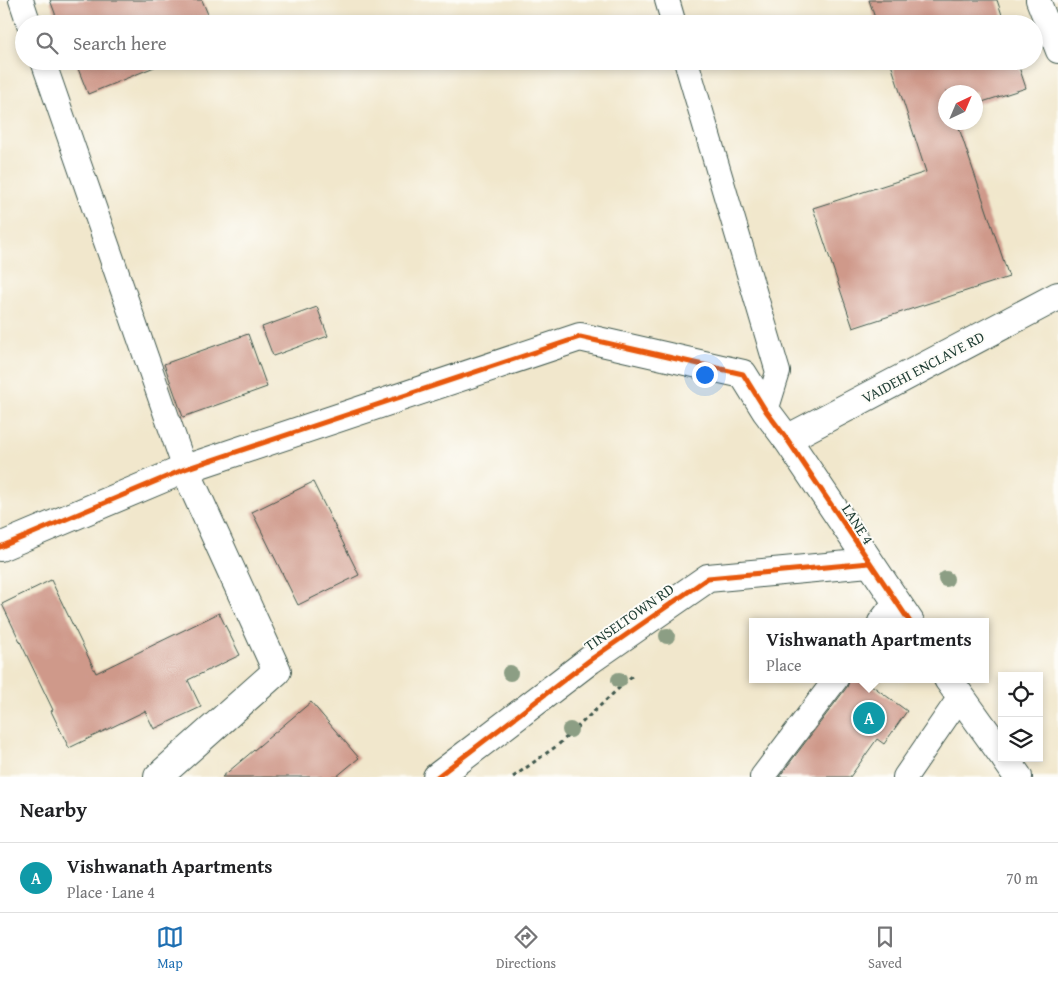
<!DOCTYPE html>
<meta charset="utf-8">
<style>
body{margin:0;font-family:"Gentium Book Plus",serif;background:#f6f6f6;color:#202124}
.controls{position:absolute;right:15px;bottom:15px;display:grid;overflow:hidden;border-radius:0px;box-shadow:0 2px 8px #0003}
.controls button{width:45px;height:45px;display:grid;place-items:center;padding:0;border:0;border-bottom:1px solid #e0e0e0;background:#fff;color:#202124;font:25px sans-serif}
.compass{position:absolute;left:938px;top:85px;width:45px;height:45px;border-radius:50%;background:#fff;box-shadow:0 2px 8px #0003;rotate:44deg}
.you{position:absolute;left:704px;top:374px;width:18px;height:18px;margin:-12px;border:4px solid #fff;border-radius:50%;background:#1a73e8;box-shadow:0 0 0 8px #1a73e833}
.badge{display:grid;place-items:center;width:32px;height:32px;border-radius:50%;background:#1f6fb2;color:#fff;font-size:16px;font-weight:700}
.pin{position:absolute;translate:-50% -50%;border:2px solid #fff;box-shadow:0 1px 5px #0006}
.popup{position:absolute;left:749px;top:618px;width:240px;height:65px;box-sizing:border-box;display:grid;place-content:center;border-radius:0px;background:#fff;filter:drop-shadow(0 1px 4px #0005);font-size:16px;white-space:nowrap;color:#757577}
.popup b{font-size:19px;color:#202124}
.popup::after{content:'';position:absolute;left:50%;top:100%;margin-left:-10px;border:10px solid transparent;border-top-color:#fff}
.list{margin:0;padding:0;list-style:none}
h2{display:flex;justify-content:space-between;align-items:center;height:65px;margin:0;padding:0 20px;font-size:21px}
h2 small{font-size:16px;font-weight:400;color:#757577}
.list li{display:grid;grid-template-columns:32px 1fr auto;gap:15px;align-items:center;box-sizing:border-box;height:70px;padding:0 20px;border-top:1px solid #e0e0e0}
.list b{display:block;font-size:19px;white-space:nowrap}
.list p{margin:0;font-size:16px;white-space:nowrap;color:#757577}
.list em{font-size:16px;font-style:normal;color:#757577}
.icon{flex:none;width:28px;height:28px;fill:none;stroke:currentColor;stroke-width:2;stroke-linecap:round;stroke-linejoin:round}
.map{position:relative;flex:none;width:1058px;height:777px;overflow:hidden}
.search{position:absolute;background:#fff;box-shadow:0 2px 8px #0003;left:15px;right:15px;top:15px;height:55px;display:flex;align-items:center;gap:12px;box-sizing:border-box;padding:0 18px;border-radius:28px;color:#757577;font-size:19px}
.sheet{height:135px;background:#fff}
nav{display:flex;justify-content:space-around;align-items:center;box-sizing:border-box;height:70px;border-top:1px solid #e0e0e0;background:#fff;font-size:14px;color:#757577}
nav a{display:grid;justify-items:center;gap:2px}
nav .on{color:#1f6fb2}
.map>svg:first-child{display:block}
.building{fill:#cf998a}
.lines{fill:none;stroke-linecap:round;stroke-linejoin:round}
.service-casing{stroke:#3e564b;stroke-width:26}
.minor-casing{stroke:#3e564b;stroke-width:30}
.path{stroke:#3e564b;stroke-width:3;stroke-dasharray:4 4;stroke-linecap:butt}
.service{stroke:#fff;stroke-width:24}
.minor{stroke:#fff;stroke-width:28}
.cycleway-casing{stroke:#fdfcf7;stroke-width:8}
.cycleway{stroke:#e8590c;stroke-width:5}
.tree{fill:#8c9e84}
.labels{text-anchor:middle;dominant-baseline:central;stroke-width:4;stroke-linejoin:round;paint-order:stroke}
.street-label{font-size:15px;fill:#1f3d34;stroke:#fdfcf7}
</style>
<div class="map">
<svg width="1058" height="777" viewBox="0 0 1058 777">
<rect width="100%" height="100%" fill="#fdfcf7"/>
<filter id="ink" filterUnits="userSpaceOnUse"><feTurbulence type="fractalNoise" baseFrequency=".02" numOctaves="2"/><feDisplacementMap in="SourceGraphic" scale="10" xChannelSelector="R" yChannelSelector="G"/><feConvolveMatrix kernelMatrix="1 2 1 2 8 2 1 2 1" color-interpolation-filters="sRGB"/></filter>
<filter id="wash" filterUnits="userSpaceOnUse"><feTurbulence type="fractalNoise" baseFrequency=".0096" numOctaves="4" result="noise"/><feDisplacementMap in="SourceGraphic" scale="20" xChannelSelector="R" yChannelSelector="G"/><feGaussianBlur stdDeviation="1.12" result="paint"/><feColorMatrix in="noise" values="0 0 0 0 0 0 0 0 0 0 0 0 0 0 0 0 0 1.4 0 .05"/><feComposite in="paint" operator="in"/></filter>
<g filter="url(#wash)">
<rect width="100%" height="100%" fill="#f1e7cc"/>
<g id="blocks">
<!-- building -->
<g class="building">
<polygon points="50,0 202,0 212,24 59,24"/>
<polygon points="869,0 997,0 1005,24 877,24"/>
<polygon points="75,61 169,61 88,94"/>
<polygon points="890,61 1017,61 1026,88 976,104 976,92 946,92 946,122 957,122 1009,277 853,328 813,208 926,172"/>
<polygon points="317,307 328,336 273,356 262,327"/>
<polygon points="248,334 267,387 183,417 164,364"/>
<polygon points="313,482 359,575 298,605 252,512"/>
<polygon points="51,580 96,673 219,613 240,655 188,680 201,707 154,729 145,711 69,748 51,711 53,710 2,604"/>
<polygon points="850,679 863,679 907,711 884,744 877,739 850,777 779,777 847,687"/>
<polygon points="311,702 359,758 336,777 222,777"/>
</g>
</g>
</g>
<g filter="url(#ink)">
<use href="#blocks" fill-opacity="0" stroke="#3e564b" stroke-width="1"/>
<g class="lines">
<defs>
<g id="service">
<polyline points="21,0 29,24"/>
<polyline points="667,0 674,24"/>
<polyline points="1038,0 1058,51"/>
<polyline points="43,61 185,469"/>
<polyline points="686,61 778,372 766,411"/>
<polyline points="880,622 896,601"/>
<polyline points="762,777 836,679"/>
<polyline points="905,777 960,697"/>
</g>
<g id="minor">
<polyline points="787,439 1058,296"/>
<polyline points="0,547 185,469 580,337 743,374 766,411 787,439 910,622"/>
<polyline points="948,679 1002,754"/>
<polyline points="1005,758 1018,777"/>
<polyline points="158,777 277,671 185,469"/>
<polyline points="437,777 590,660 708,578 869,563"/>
</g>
</defs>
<!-- service casing -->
<use href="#service" class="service-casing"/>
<!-- minor casing -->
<use href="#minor" class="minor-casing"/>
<!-- path -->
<polyline class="path" points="513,777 558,745 632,676"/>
<!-- service -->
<use href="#service" class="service"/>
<!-- minor -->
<use href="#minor" class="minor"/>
<defs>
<g id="cycleway">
<polyline points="0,547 185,469 580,337 743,374 766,411 787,439 910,622"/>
<polyline points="437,777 590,660 708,578 869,563"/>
</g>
</defs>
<!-- cycleway casing -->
<use href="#cycleway" class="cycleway-casing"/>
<!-- cycleway -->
<use href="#cycleway" class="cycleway"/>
</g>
<!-- trees -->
<g class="tree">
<circle cx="946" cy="579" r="8"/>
<circle cx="667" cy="636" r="8"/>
<circle cx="510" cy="673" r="8"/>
<circle cx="619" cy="680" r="8"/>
<circle cx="570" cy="730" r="8"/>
</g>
</g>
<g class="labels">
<!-- street labels -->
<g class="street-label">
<text transform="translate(923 367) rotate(-28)">VAIDEHI ENCLAVE RD</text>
<text transform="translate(858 524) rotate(57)">LANE 4</text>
<text transform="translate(629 617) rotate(-35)">TINSELTOWN RD</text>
</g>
</g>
</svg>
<div class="controls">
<button><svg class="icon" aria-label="locate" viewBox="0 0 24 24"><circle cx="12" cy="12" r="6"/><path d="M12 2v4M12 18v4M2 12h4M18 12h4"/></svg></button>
<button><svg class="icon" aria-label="layers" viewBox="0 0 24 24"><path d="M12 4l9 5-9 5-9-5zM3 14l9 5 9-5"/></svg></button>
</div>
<svg class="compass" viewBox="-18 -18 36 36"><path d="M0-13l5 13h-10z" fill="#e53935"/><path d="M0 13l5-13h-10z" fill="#757577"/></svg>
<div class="you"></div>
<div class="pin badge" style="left:869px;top:718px;background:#0f9aa8">A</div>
<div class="popup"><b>Vishwanath Apartments</b>Place</div>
<div class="search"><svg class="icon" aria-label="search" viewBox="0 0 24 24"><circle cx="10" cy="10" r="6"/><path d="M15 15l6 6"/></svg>Search here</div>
</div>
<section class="sheet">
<h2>Nearby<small></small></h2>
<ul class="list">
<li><span class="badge" style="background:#0f9aa8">A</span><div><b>Vishwanath Apartments</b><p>Place · Lane 4</p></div><em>70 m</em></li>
</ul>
</section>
<nav>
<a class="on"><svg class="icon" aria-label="map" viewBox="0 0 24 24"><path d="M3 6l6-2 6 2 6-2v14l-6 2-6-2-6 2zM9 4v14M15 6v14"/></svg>Map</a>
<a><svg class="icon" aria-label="directions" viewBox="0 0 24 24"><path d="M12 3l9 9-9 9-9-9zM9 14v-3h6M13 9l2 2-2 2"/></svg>Directions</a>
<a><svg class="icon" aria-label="saved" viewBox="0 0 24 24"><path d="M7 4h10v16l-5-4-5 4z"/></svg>Saved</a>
</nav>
